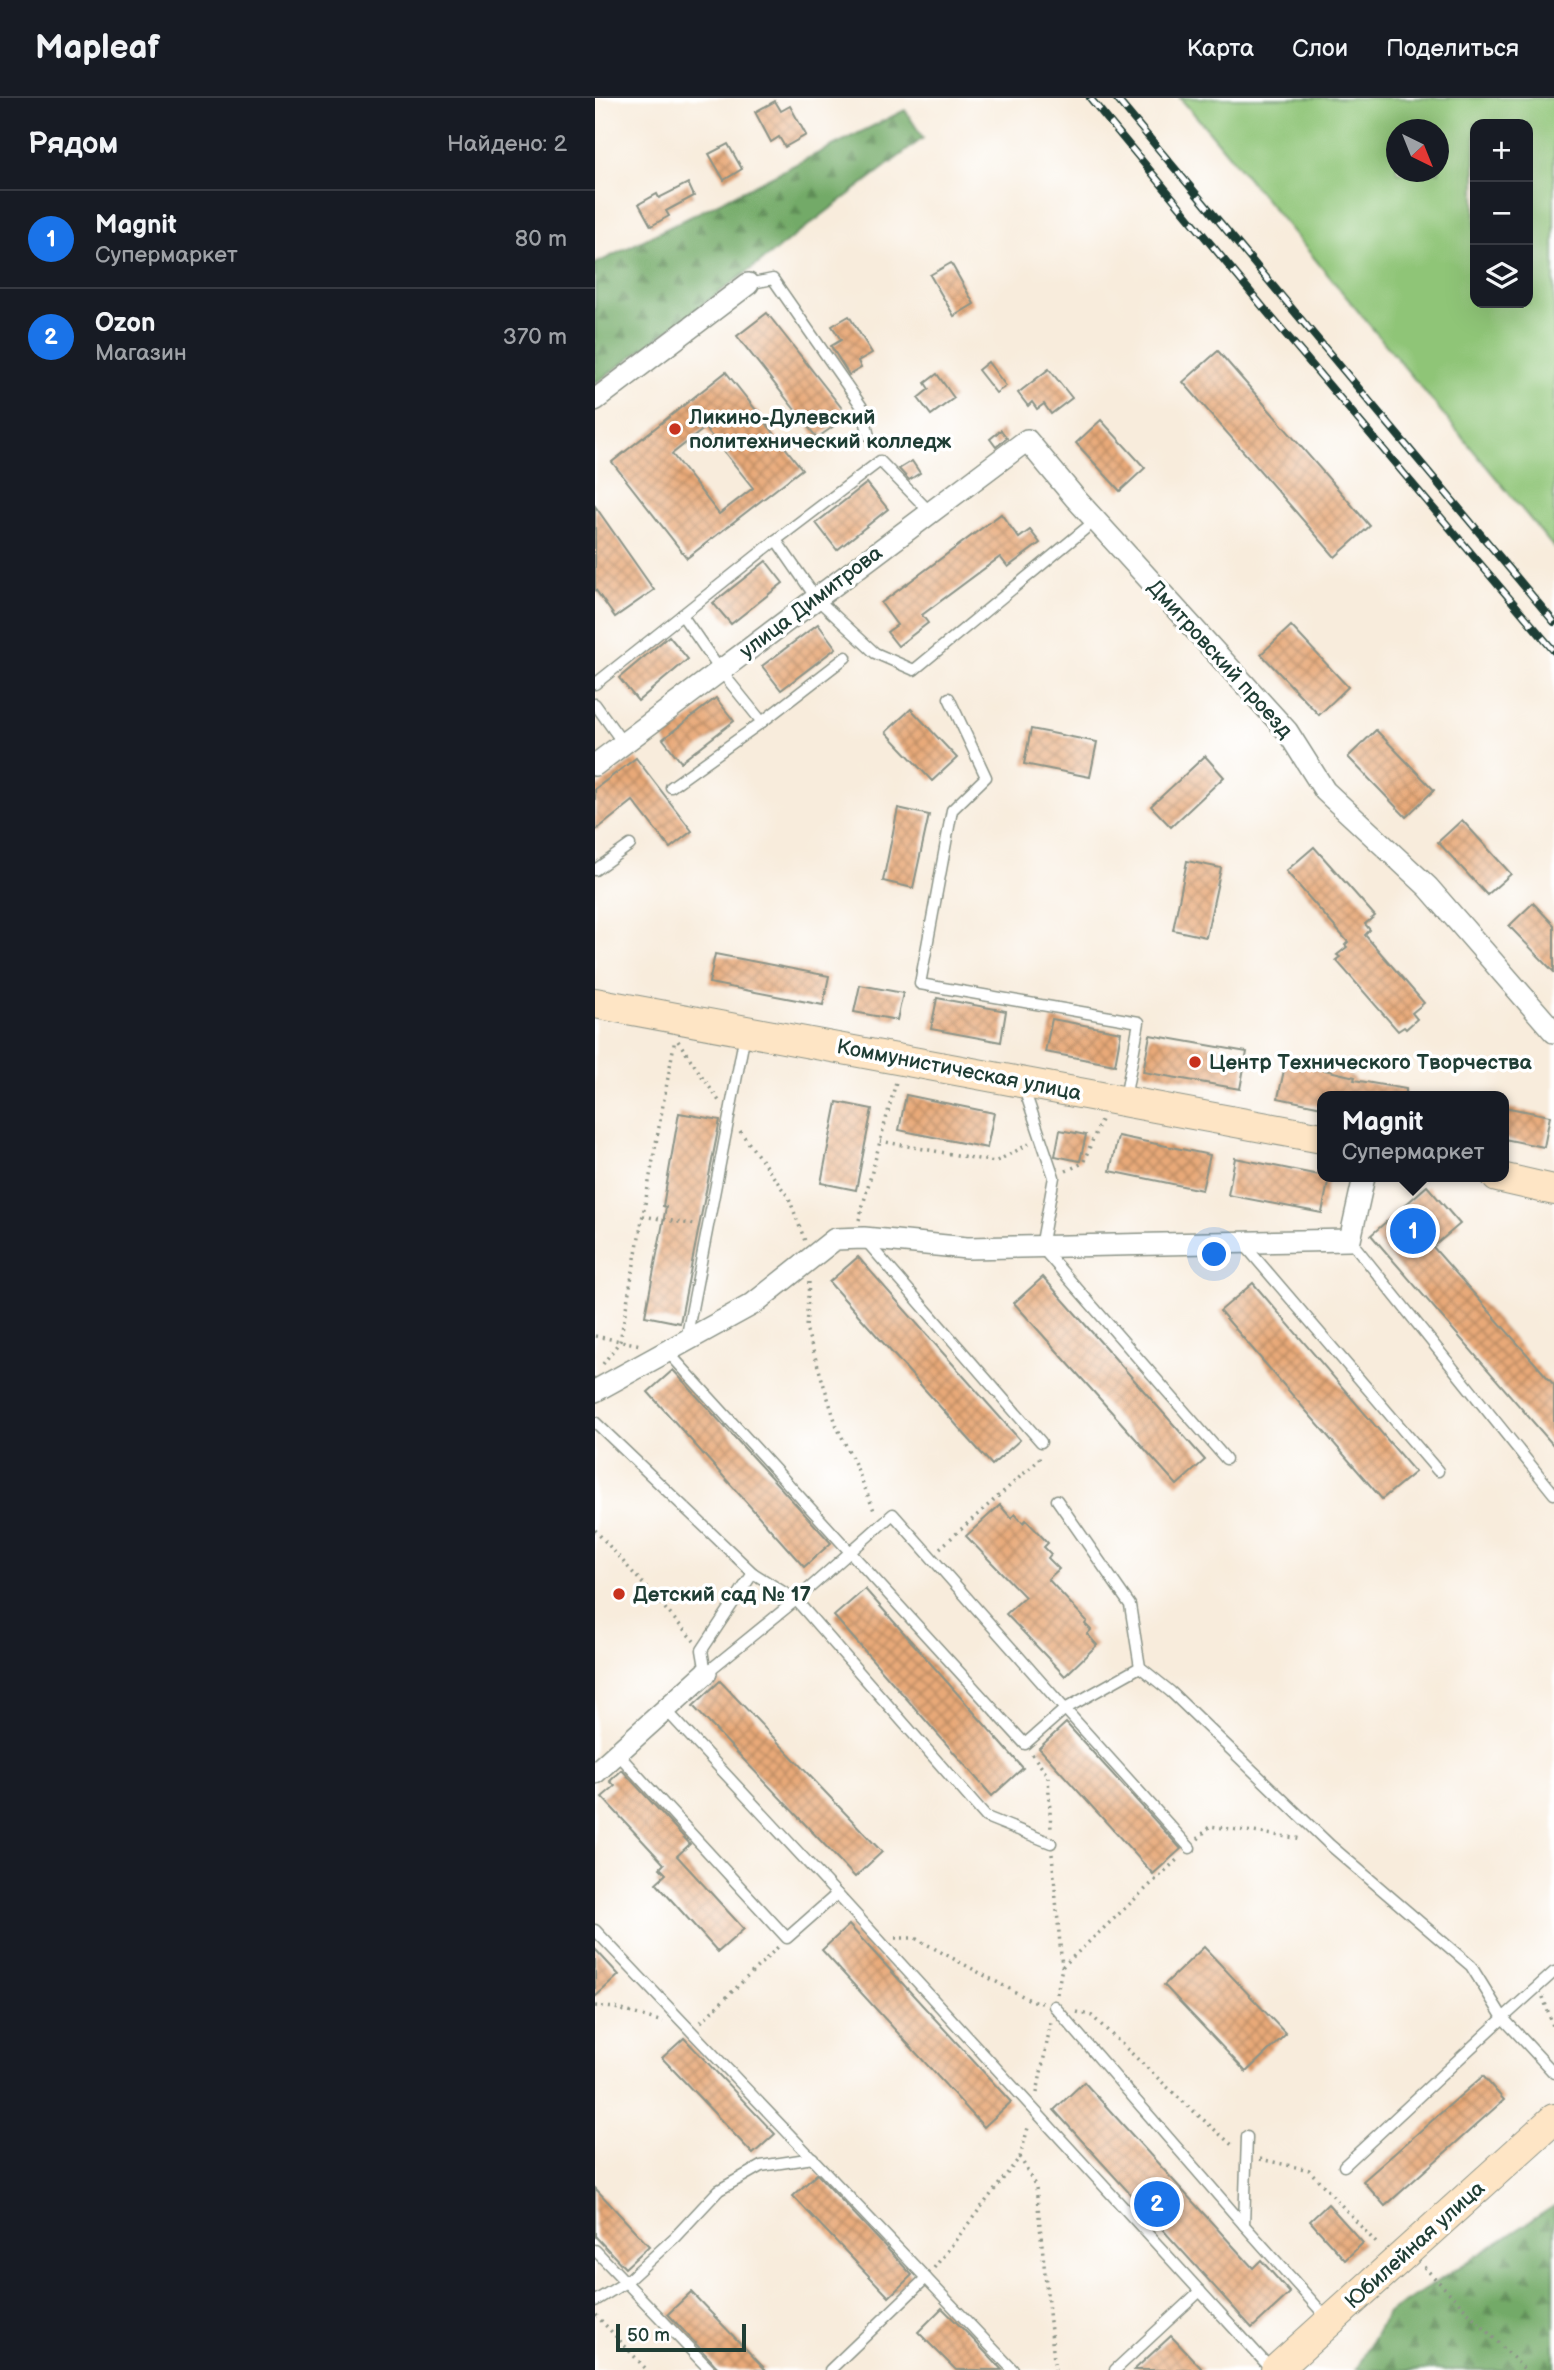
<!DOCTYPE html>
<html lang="ru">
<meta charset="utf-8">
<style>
body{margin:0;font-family:"Balsamiq Sans",sans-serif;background:#20242c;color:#f1f3f6}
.controls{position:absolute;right:21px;top:21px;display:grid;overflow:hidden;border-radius:14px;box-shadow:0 7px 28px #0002}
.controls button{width:63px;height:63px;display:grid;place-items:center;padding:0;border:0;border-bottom:2px solid #363941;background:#171b24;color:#f1f3f6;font:35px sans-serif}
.compass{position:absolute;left:791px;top:21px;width:63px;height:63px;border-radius:50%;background:#171b24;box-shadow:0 7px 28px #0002;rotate:137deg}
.scale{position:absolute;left:21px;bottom:18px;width:130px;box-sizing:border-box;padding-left:7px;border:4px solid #1f3d34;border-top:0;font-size:19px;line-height:24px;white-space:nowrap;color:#1f3d34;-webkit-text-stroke:5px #fff;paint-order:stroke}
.you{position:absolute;left:620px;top:1157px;width:24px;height:24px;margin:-18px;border:5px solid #fff;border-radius:50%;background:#1a73e8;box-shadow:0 0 0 10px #1a73e833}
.badge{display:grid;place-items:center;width:46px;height:46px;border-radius:50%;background:#1a73e8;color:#fff;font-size:23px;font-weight:700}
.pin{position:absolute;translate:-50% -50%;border:4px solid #fff;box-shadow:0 2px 7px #0006}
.popup{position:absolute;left:722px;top:993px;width:192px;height:91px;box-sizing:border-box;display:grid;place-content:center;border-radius:14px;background:#171b24;filter:drop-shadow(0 2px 5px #0005);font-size:23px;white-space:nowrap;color:#9ea1a6}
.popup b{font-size:26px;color:#f1f3f6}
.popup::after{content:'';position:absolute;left:50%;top:100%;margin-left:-14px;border:14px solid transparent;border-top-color:#171b24}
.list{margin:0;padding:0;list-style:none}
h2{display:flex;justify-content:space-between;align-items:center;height:91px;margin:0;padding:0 28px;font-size:30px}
h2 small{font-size:23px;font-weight:400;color:#9ea1a6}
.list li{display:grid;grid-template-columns:46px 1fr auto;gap:21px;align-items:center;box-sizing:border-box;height:98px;padding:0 28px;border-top:2px solid #363941}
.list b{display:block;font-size:26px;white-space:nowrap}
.list p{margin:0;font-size:23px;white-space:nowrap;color:#9ea1a6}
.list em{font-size:23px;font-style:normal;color:#9ea1a6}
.icon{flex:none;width:38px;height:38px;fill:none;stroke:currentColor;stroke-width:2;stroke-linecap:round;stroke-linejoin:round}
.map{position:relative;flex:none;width:959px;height:2272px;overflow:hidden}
header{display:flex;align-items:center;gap:42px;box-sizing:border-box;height:98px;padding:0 35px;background:#171b24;border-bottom:2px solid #363941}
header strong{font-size:33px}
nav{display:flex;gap:38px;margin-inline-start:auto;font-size:24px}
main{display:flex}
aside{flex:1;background:#171b24}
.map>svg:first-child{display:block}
.green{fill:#8fc577;stroke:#578156;stroke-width:2;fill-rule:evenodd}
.forest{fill:url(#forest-firs);stroke:#49744e;stroke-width:2}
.building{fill:url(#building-cross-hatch);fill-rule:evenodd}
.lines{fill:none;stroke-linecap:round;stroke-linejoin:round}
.lane-casing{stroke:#8c9488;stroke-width:13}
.street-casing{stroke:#8c9488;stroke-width:24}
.secondary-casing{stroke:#8c9488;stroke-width:32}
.path{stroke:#8c9488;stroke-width:3.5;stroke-dasharray:2 5;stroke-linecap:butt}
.lane{stroke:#fff;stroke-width:10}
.street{stroke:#fff;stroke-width:21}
.secondary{stroke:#fee5c5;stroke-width:30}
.rail-casing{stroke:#1f3d34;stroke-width:8}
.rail{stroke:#fff;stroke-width:5;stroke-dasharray:16;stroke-linecap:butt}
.poi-dot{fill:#c8321e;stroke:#fff;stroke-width:2.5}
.labels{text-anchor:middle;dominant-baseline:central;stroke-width:7;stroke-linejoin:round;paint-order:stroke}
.poi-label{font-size:21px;font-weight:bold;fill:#1f3d34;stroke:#fff;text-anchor:start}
.street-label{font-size:21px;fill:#1f3d34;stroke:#fff}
</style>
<header>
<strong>Mapleaf</strong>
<nav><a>Карта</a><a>Слои</a><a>Поделиться</a></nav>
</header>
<main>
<aside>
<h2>Рядом<small>Найдено: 2</small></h2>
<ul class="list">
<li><span class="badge">1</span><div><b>Magnit</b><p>Супермаркет</p></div><em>80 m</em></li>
<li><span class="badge">2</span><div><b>Ozon</b><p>Магазин</p></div><em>370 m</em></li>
</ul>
</aside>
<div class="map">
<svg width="959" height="2272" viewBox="0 0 959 2272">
<defs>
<pattern id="forest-firs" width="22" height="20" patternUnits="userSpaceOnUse" patternTransform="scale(1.75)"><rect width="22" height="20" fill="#73aa68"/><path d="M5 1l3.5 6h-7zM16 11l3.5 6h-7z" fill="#5e8c56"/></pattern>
<pattern id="building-cross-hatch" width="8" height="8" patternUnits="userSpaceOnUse" patternTransform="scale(1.75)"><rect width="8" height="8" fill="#e8a978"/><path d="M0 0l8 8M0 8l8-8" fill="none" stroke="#bb8b63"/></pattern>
</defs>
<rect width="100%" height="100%" fill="#fff"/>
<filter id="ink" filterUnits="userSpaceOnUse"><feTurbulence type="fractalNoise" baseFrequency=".0143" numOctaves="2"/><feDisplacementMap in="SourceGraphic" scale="14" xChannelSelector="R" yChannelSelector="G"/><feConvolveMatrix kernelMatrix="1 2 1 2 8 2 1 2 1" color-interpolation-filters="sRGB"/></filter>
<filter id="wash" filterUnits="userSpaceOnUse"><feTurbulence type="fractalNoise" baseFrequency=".00686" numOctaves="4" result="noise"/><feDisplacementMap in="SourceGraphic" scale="28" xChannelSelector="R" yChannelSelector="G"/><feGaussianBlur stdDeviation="1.57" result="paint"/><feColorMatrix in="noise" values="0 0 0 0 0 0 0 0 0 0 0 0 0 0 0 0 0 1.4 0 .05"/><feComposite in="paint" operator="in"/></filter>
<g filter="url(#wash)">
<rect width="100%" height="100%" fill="#f8ecdc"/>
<!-- green -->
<path class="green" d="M585 0H959V450L614 33ZM880 26H933V205H880ZM802 32H844V74H802Z"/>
<!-- forest -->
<g class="forest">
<polygon points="310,12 328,40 163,166 0,286 0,166"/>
<polygon points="959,2108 959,2272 761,2272 792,2216"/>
</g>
<g id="blocks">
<!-- building -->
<g class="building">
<polygon points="180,3 186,13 195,8 211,37 190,49 184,39 176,44 160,14"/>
<polygon points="133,46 147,71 129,82 114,56"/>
<polygon points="93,85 99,98 71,113 74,118 56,128 44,106 62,96 64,100"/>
<polygon points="356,165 379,206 359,218 335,177"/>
<polygon points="172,215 253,318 222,340 142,238"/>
<polygon points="254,218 277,255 263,263 266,270 254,277 236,248 246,242 237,228"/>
<polygon points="623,253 775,428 740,459 588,284"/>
<polygon points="393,264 411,288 401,295 383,272"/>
<polygon points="454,271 477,300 456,316 449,306 442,311 437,304 433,308 423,295"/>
<path d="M131 274 207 371 92 460 17 364ZM110 330 158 390 124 416 77 356Z"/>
<polygon points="342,276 359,300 336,317 323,300 334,291 330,285"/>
<polygon points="506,322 550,370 525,393 481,345"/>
<polygon points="406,332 412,340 401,349 395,341"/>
<polygon points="317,363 325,375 314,382 304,371"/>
<polygon points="272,385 293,411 242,452 221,425"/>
<polygon points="0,408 59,492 20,519 0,491"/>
<polygon points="406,416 424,440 435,432 445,445 413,469 405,459 327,517 333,525 303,548 292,534 302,527 286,505"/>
<polygon points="171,463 188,485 136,526 118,505"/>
<polygon points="223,526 241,550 186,592 167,568"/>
<polygon points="696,528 753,589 724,617 666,556"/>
<polygon points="74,538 93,561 43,603 24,580"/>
<polygon points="121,600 139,623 86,664 68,641"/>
<polygon points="316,611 362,660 337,683 291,634"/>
<polygon points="436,631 502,644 495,679 429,666"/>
<polygon points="781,632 839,692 811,719 753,659"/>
<polygon points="610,658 629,679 576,729 556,708"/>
<polygon points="41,660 97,733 75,750 38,703 0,733 0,691"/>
<polygon points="303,710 334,717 318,790 288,783"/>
<polygon points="867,722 916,776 892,797 843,744"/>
<polygon points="719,749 780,818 770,826 775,832 770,837 829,905 817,915 822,921 811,931 809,929 803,933 741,862 745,859 742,857 752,849 750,847 753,844 691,773"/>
<polygon points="592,763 626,770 611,839 578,832"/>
<polygon points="938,805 959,827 959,874 914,828"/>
<polygon points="120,856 234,878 228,907 114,885"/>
<polygon points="265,887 308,895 302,922 259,914"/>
<polygon points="342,900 411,913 406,944 336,931"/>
<polygon points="457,921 526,934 520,967 450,954"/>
<polygon points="555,937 652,954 645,991 548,974"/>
<polygon points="691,963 760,979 759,982 811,991 811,998 727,998 727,1009 683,1000"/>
<polygon points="311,997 399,1015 392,1050 304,1032"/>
<polygon points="242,1004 277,1011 261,1092 226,1085"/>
<polygon points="909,1009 955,1018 949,1049 909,1041"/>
<polygon points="84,1015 125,1022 85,1225 50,1218 71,1109 68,1108"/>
<polygon points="465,1032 491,1037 485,1063 460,1058"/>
<polygon points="523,1038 615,1057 607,1092 515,1073"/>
<polygon points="640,1060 734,1079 727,1115 633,1097"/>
<polygon points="832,1088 865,1126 838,1149 959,1287 959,1348 776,1137"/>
<polygon points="263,1159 425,1342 397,1367 234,1184"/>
<polygon points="448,1179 610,1362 582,1387 419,1205"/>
<polygon points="658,1185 820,1374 787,1401 625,1213"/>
<polygon points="78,1272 236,1445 209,1469 53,1294"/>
<polygon points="405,1407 416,1420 420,1416 428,1425 431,1422 453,1445 449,1449 456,1456 453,1460 464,1471 453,1481 492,1523 490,1526 496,1532 492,1536 502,1547 470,1578 411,1516 430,1499 371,1438"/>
<polygon points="270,1491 428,1670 397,1698 239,1518"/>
<polygon points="125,1583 287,1754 260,1779 98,1608"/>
<polygon points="471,1625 586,1751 558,1776 444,1650"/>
<polygon points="27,1672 95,1746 82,1758 149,1831 123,1854 61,1785 71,1776 65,1770 69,1766 7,1699 20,1688 15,1683"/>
<polygon points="254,1827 416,2004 389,2029 227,1852"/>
<polygon points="609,1849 691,1936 651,1974 569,1887"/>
<polygon points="0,1851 24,1877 0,1899"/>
<polygon points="89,1940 180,2036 158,2056 67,1960"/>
<polygon points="888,1978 909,2002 790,2108 768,2083"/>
<polygon points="489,1984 658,2170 666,2162 695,2195 657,2230 459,2012"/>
<polygon points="222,2076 317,2177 294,2199 198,2098"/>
<polygon points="0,2090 54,2148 30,2170 0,2138"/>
<polygon points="733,2106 768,2145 750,2162 715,2123"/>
<polygon points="96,2194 171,2272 125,2272 73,2216"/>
<polygon points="347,2210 373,2236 407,2272 361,2272 323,2234"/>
<polygon points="576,2238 608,2272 539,2272"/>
</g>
</g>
</g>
<g filter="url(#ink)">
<use href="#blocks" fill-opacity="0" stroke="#8c9488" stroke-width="2"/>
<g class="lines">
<defs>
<g id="lane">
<polyline points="153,186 178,181 267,309 274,338"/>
<polyline points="335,414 285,363 181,442 221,500 280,555 319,572 501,422"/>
<polyline points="87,517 181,442"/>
<polyline points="0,586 87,517 125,572 167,624 76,689"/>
<polyline points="354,600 391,679 357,712 325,886 544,924 530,1001"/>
<polyline points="0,606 28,645"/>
<polyline points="167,624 251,559"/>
<polyline points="0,772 35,747"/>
<polyline points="428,988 459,1079 446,1149 631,1361"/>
<polyline points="755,1142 959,1396"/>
<polyline points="271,1143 446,1344"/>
<polyline points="647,1144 843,1373"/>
<polyline points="91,1242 150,936"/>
<polyline points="72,1253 430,1646 470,1611 595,1750"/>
<polyline points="0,1324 158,1475 201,1502 391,1719 456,1745"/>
<polyline points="462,1402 535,1507 545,1569 576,1594 735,1747 876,1868 908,1920 959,1874"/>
<polyline points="111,1575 201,1502 298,1416 470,1611 545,1569"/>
<polyline points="111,1575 107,1552 158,1475"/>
<polyline points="71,1612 242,1796 677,2272"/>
<polyline points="22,1655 192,1840 242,1796"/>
<polyline points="0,1832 331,2180"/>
<polyline points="459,1908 649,2127"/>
<polyline points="652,2039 649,2127 733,2221"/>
<polyline points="749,2068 908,1920 959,1975"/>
<polyline points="0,2152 115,2272"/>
<polyline points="0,2203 31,2184 80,2139 124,2092 166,2068 218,2060"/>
<polyline points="235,2272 331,2180 418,2272"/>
<polyline points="520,2272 605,2193"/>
</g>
<g id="street">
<polyline points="0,302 153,186"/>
<polyline points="0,667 432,342 481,401 692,633 730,693 833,789 959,934"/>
<polyline points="0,1293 158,1206 240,1141 269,1140 372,1150 755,1142 769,1079"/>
<polyline points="0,1675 111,1575"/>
</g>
<g id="secondary">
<polyline points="0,905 727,1040"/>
<polyline points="902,1079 959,1092"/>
<polyline points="681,2272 959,2021"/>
</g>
</defs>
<!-- lane casing -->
<use href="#lane" class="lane-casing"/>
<!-- street casing -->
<use href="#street" class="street-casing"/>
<!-- secondary casing -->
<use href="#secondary" class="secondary-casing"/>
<!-- path -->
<g class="path">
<polyline points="83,943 124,1003"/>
<polyline points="145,1033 194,1100 210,1143"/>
<polyline points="285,1043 400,1064 434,1046"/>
<polyline points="471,1073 488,1065 506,1022"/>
<polyline points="48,1118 101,1127"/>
<polyline points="264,1122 301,984"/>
<polyline points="214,1184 211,1230 242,1329 261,1368 280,1415"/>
<polyline points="0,1238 46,1247"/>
<polyline points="8,1266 25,1243 80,941"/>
<polyline points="0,1432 99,1543"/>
<polyline points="345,1450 444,1362 445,1356"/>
<polyline points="437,1656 453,1678 456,1731"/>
<polyline points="603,1741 615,1728 708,1741"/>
<polyline points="457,1756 467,1869"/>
<polyline points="300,1840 320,1840 435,1902 447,1905"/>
<polyline points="462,1896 467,1869 585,1759"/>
<polyline points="948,1899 959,1931"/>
<polyline points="0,1908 20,1910 68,1924"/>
<polyline points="482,1914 497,1918 586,2002 637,2047"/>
<polyline points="106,1924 183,1849"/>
<polyline points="442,1995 456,1924"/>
<polyline points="425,2059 441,2089 460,2272"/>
<polyline points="665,2061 714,2072 784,2148"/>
<polyline points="829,2169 930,2272"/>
<polyline points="339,2170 425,2059 434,2026"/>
<polyline points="1,2217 52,2272"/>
</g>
<!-- lane -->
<use href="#lane" class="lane"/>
<!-- street -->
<use href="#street" class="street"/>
<!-- secondary -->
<use href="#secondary" class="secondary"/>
<defs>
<g id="rail">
<polyline points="495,0 672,214 959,553"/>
<polyline points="521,0 959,524"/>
</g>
</defs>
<!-- rail casing -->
<use href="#rail" class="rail-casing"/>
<!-- rail -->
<use href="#rail" class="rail"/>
</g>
</g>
<!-- markers -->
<g class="poi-dot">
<circle cx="80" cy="331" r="7"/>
<circle cx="600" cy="964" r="7"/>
<circle cx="24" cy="1496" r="7"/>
</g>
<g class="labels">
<!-- poi labels -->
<g class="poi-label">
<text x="94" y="319">Ликино-Дулевский<tspan x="94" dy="24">политехнический колледж</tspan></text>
<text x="614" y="964">Центр Технического Творчества</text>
<text x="38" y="1496">Детский сад № 17</text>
</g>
<!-- street labels -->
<g class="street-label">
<text transform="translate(216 504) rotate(-37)">улица Димитрова</text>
<text transform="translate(625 561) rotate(48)">Дмитровский проезд</text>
<text transform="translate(364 972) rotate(11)">Коммунистическая улица</text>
<text transform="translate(820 2147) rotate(-42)">Юбилейная улица</text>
</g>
</g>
</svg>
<div class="controls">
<button>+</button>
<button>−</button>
<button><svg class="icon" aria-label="layers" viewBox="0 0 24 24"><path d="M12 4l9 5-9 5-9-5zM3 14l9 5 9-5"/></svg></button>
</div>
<svg class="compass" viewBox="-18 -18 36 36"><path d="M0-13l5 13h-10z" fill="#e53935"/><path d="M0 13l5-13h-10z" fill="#9ea1a6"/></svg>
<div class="scale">50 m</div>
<div class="you"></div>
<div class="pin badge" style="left:818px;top:1133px">1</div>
<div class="popup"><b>Magnit</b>Супермаркет</div>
<div class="pin badge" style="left:562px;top:2106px">2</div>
</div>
</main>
